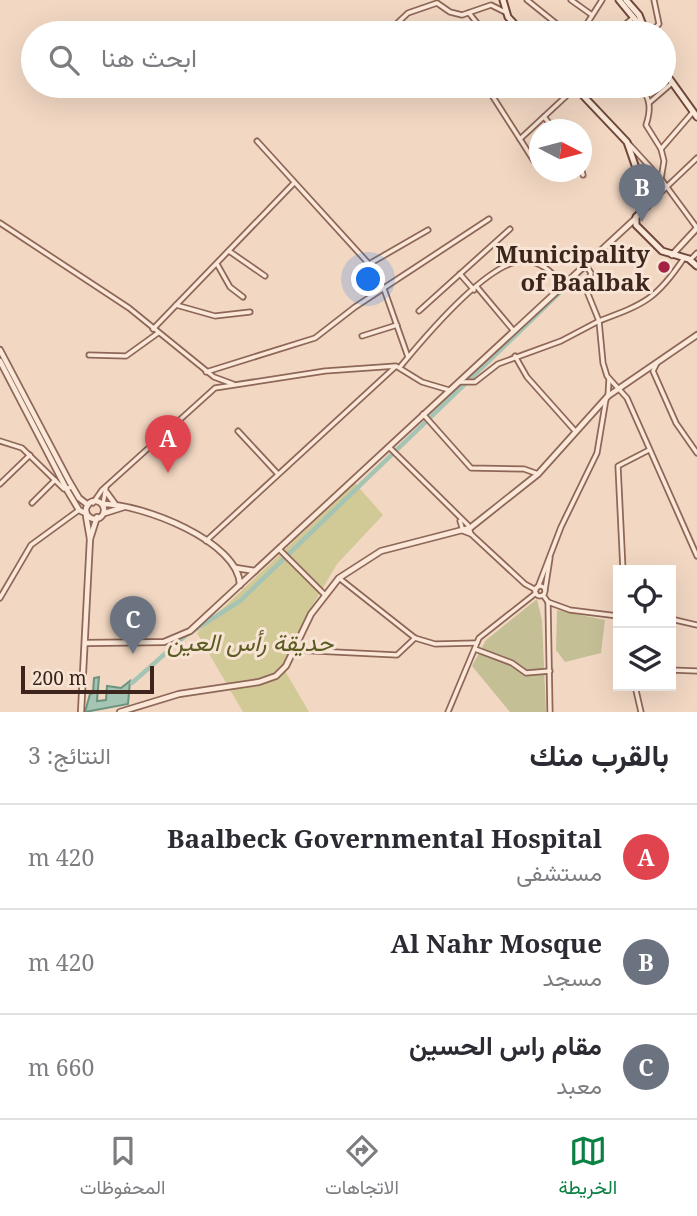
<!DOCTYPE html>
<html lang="ar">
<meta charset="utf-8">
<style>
body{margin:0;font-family:"Noto Serif",Vazirmatn,serif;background:#f7f7f7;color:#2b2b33;direction:rtl}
.controls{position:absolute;right:21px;bottom:21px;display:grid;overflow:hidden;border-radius:0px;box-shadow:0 7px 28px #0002}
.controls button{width:63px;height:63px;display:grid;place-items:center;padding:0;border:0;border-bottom:2px solid #e1e1e2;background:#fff;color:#2b2b33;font:35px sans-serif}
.compass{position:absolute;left:529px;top:119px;width:63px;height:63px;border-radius:50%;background:#fff;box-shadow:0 7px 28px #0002;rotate:96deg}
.scale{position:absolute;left:21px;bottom:18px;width:133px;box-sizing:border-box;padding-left:7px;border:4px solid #3d251d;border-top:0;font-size:19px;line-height:24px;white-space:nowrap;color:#3d251d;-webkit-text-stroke:5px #f8e4d4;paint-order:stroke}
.you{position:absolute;left:369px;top:280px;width:24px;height:24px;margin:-18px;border:5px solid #fff;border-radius:50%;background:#1a73e8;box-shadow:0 0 0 10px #1a73e833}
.badge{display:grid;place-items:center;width:46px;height:46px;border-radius:50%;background:#0b8043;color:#fff;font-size:23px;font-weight:700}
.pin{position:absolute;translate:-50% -58px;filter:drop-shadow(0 2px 4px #0008)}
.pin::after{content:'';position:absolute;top:37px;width:24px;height:21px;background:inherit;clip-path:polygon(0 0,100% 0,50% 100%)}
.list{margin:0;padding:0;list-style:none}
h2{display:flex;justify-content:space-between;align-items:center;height:91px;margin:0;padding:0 28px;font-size:30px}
h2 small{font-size:23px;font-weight:400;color:#7c7c81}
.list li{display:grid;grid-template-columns:46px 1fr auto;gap:21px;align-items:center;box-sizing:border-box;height:105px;padding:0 28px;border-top:2px solid #e1e1e2}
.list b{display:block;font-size:26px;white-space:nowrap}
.list p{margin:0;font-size:23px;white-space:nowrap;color:#7c7c81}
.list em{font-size:23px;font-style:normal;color:#7c7c81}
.icon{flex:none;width:38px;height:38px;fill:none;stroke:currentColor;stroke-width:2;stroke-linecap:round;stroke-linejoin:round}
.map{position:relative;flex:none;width:697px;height:712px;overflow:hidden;direction:ltr}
.search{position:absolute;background:#fff;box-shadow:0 7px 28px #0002;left:21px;right:21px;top:21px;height:77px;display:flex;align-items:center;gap:18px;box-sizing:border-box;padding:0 24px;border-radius:38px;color:#7c7c81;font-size:26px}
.sheet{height:406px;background:#fff}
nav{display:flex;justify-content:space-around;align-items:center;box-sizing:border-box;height:98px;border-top:2px solid #e1e1e2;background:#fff;font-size:19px;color:#7c7c81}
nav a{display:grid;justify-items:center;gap:4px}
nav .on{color:#0b8043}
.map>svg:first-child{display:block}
.green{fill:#d1c996}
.cemetery{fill:#c5bf96}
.water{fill:#a6c4b3;stroke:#6b947f;stroke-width:2}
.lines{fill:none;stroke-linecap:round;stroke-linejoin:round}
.canal{stroke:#a6c4b3;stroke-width:4.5}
.minor-casing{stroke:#8e6758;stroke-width:7}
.tertiary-casing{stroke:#8e6758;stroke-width:8}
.secondary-casing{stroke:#70483b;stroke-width:9}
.minor{stroke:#fbe8d8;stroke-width:3.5}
.tertiary{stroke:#fbe8d8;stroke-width:4.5}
.secondary{stroke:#fbe8d8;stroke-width:5}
.poi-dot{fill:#a22344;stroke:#f8e4d4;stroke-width:2.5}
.labels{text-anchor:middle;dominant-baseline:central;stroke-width:6;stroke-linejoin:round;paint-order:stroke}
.poi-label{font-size:24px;font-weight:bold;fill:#3d251d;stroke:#f8e4d4;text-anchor:end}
.park-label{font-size:24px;font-style:italic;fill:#5b5b22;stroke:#f8e4d4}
</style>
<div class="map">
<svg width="697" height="712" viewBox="0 0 697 712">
<rect width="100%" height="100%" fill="#f2d8c3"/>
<!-- green -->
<polygon class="green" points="355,483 383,515 337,564 305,618 284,669 309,712 243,712 197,633"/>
<!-- cemetery -->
<g class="cemetery">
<polygon points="537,599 542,620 546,712 510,712 472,666 486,640"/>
<polygon points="557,610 605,620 601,653 565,662 556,650"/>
</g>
<!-- water -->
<polygon class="water" points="99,677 97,701 106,700 107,686 121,688 130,681 128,704 85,712 90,694 93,693 94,678"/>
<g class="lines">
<!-- canal -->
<polyline class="canal" points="132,683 185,636 240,601 605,249"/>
<defs>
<g id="minor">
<polyline points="527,0 568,33"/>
<polyline points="571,0 592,15"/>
<polyline points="469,13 485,33"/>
<polyline points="392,28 408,13 437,3 450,12 462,15 491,5 505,12"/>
<polyline points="581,33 602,0"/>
<polyline points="615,33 634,17"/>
<polyline points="650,33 659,24 654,0"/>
<polyline points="486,86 534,161"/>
<path d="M640 86C651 99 651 110 646 125L661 149 664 161 661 179"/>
<polyline points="650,102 672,83"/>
<polyline points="544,117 555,130"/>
<polyline points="520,139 576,87"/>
<polyline points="257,141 369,264 384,289 408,357"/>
<polyline points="629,144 661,179 697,228"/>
<polyline points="661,149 693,112"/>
<polyline points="582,171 583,175"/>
<polyline points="656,197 697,158"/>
<polyline points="0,223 129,308 214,377 233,384"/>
<polyline points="229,251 265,276"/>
<polyline points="690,260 697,253"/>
<polyline points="217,264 230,287 243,297"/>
<polyline points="369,264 428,230"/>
<path d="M585 264 591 273 586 289 599 321C644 304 656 300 684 258"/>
<polyline points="460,274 474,290"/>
<polyline points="477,287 513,330"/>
<polyline points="176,305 215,316 250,312"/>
<polyline points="419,311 510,229"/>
<polyline points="153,329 294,183"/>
<polyline points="362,336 397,325"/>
<polyline points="89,355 126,356 158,333"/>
<polyline points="515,356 527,377 576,432"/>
<polyline points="657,363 653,371 676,423 697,453"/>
<path d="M400 367C423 339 486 263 522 261 540 260 552 272 563 285"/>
<polyline points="206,372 315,338 355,307 489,219"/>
<polyline points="460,382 475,382 498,364 561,341 599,321 603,363 607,376 627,398 697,556"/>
<polyline points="608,396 609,379"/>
<polyline points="423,414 471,468 524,469 538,474"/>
<polyline points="238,431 277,473"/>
<polyline points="0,441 22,448 64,489 72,487"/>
<polyline points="389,447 468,525 471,534"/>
<polyline points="0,484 30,455"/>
<polyline points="32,503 55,480"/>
<polyline points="93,503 102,490 215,388 325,371 396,366 422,382 449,390"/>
<polyline points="103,504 106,487"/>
<polyline points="460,521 463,531 471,534 525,584 536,590"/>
<polyline points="206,541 395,367"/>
<polyline points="279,549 324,594"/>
<polyline points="623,570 618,466 649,450"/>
<polyline points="339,578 415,638 435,644 476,643"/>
<circle cx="540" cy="591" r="5"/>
<polyline points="538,587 561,527 597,453 606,399"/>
<polyline points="545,590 550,558"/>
<polyline points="543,595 548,602 550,712"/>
<polyline points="0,598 31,545 79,510"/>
<polyline points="548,602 570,610 618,616"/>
<polyline points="671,619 697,625"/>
<polyline points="475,649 512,663 526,673 550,671"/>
<polyline points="294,650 397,655 415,638"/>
<polyline points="671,670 697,671"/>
<polyline points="635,686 641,712"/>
<polyline points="448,712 479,638 536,593"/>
</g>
<g id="tertiary">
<polyline points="672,255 697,228"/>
<polyline points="0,350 69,481 79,498 88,505"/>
<polyline points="0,361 67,490 79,510 85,513"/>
<polyline points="107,493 115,504"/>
<circle cx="95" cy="510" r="9"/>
<path d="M103 504C141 504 239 541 240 585"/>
<polyline points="105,513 124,507"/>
<polyline points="86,516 90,539"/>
<polyline points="236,568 255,571"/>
<polyline points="86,643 164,642 190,631 635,219"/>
<polyline points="81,712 90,539 97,517"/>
<polyline points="120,712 179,694 259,682 276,676 286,666 311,614 339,578 381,551 470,528 538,474 608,396 697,335"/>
</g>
<g id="secondary">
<polyline points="503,0 508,17 523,33"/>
<polyline points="619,0 638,23 643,33"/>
<polyline points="626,0 639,15 646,33"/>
<polyline points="664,71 697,117"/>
<polyline points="574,86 627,142 636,168 656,197 636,217 636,225 662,251 689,259 697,266"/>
</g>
</defs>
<!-- minor casing -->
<use href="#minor" class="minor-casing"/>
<!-- tertiary casing -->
<use href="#tertiary" class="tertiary-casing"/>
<!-- secondary casing -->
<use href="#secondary" class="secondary-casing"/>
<!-- minor -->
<use href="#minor" class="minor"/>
<!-- tertiary -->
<use href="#tertiary" class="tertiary"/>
<!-- secondary -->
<use href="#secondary" class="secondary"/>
</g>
<!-- markers -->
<circle class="poi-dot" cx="664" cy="267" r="7"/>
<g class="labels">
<!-- poi labels -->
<g class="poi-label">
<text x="650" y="253">Municipality<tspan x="650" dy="28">of Baalbak</tspan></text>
</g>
<!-- park labels -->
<g class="park-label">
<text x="250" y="641">حديقة رأس العين</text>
</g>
</g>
</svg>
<div class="controls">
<button><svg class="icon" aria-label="locate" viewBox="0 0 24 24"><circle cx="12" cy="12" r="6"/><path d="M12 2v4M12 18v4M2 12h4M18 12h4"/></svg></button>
<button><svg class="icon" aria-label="layers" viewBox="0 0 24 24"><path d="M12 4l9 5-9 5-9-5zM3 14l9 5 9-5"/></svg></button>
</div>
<svg class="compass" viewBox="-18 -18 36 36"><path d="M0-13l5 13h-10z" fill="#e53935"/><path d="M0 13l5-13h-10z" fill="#7c7c81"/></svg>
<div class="scale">200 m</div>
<div class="you"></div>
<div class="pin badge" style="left:168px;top:473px;background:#e0444e">A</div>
<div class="pin badge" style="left:642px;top:222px;background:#6b7280">B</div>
<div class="pin badge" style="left:133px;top:654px;background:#6b7280">C</div>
<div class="search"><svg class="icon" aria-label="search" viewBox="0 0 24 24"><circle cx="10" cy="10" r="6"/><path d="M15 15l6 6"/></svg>ابحث هنا</div>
</div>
<section class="sheet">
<h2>بالقرب منك<small>النتائج: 3</small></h2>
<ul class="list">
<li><span class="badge" style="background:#e0444e">A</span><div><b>Baalbeck Governmental Hospital</b><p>مستشفى</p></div><em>420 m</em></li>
<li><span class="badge" style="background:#6b7280">B</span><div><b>Al Nahr Mosque</b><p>مسجد</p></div><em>420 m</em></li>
<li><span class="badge" style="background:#6b7280">C</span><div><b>مقام راس الحسين</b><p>معبد</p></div><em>660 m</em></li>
</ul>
</section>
<nav>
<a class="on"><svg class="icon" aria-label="map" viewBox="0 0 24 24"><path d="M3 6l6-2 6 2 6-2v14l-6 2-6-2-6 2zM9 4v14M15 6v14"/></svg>الخريطة</a>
<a><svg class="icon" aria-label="directions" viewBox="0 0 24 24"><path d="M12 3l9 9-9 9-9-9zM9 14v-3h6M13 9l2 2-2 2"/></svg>الاتجاهات</a>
<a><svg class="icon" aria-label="saved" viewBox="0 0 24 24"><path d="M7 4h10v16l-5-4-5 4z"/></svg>المحفوظات</a>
</nav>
